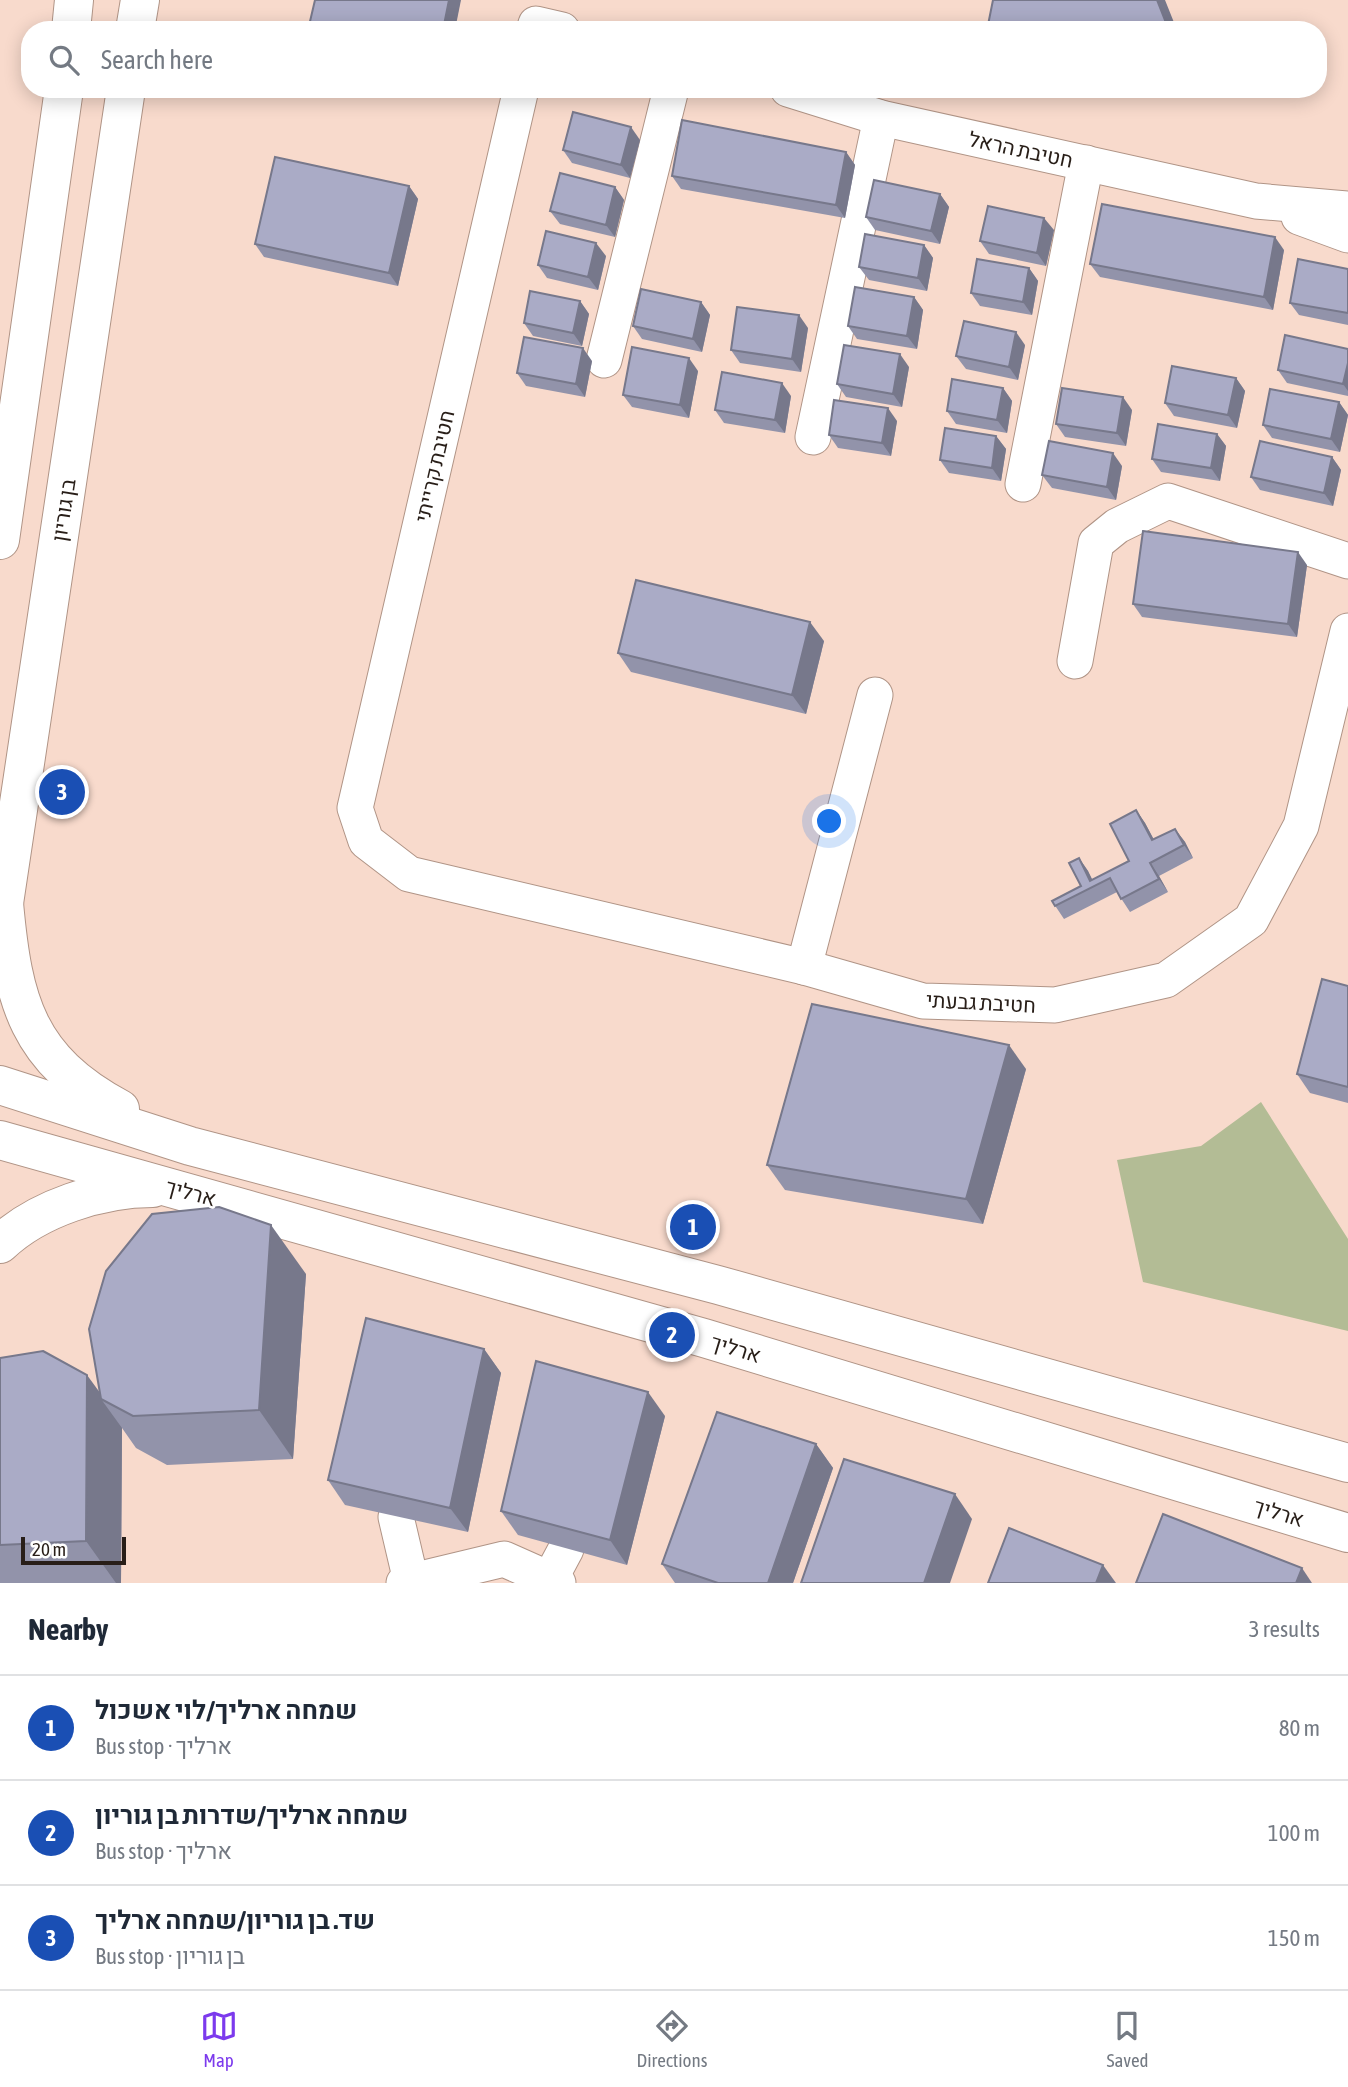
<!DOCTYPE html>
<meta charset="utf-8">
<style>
body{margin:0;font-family:"Asap Condensed",Heebo,sans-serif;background:#f2f2f3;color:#1f2937}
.scale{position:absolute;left:21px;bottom:18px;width:105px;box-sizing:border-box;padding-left:7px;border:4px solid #281e18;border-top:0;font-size:19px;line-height:24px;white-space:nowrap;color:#281e18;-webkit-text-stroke:5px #fff;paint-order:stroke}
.you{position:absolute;left:830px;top:822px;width:24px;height:24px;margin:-18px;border:5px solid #fff;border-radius:50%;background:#1a73e8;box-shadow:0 0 0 10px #1a73e833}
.badge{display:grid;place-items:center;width:46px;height:46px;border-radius:50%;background:#7c3aed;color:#fff;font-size:23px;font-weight:700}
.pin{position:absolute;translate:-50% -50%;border:4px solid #fff;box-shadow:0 2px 7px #0006}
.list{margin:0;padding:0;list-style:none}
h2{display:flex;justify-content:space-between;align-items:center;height:91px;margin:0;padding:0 28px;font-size:30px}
h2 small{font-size:23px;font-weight:400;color:#747a83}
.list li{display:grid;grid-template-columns:46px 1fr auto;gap:21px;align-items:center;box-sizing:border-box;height:105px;padding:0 28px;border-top:2px solid #e0e1e3}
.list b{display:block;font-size:26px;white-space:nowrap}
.list p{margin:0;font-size:23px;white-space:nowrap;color:#747a83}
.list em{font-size:23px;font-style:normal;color:#747a83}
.icon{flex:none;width:38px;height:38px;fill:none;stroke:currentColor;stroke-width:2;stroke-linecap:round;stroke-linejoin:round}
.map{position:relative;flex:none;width:1348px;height:1583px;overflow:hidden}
.search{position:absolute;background:#fff;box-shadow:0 4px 18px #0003;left:21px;right:21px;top:21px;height:77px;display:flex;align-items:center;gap:18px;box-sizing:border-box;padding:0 24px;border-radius:28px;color:#747a83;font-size:26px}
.sheet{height:406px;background:#fff}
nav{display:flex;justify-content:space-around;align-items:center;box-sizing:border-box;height:98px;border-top:2px solid #e0e1e3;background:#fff;font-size:19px;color:#747a83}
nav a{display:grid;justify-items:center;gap:4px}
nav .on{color:#7c3aed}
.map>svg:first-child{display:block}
.green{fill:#b3bc95}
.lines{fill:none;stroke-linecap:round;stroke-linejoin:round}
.street-casing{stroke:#b09486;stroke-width:37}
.secondary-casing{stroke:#b09486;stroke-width:40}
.street{stroke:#fff;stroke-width:35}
.secondary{stroke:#fff;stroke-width:38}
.wall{fill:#9293aa}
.shaded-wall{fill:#77788b}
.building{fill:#aaabc6;stroke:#77788b;stroke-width:2}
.labels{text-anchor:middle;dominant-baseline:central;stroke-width:5;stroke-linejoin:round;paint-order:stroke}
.street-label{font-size:21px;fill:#281e18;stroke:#fff}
</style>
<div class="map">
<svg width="1348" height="1583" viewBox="0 0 1348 1583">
<rect width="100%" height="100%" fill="#f8dacc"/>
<!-- green -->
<polygon class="green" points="1261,1102 1348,1239 1348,1331 1143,1282 1117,1160 1201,1146"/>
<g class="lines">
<defs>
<g id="street">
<polyline points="534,30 536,24 562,30"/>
<polyline points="521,89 355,808 366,841 409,874 804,967 923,1001 1055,1005 1166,980 1251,920 1301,826 1348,631"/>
<polyline points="788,89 881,118 1256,201 1348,209"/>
<polyline points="1299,217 1348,235"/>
<polyline points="604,360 671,89"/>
<polyline points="813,437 881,118"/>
<polyline points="1023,484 1086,163"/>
<polyline points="1075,661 1096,543 1117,526 1168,501 1348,561"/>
<polyline points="804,967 875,695"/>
<polyline points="396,1517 411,1581"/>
<polyline points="550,1579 566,1549"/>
<polyline points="404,1583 504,1559 558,1583"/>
</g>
<g id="secondary">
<polyline points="71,30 74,0"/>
<polyline points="135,30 140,0"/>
<polyline points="0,540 64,89"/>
<path d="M4 903C13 1002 27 1059 120 1109"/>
<polyline points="0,930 126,89"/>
<polyline points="0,1085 190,1146 718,1285 1348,1463"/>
<polyline points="0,1140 704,1338 1348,1533"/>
<path d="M0 1244C38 1208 101 1188 153 1188"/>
</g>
</defs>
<!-- street casing -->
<use href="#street" class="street-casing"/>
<!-- secondary casing -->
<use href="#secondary" class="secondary-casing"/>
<!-- street -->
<use href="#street" class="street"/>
<!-- secondary -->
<use href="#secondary" class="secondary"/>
</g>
<!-- wall -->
<g class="wall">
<polygon points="1135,89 1181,89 1180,98"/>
<polygon points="640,140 630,178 572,163 563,150"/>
<polygon points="846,152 855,165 845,218 681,189 672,176"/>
<polygon points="409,186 418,199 398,286 264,257 255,244"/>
<polygon points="615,187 624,200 615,237 560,224 550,211"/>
<polygon points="940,194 949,207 940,244 875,230 866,217"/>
<polygon points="1054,230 1046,266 989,254 980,241"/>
<polygon points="924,245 933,258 927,291 869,280 859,267"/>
<polygon points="1284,250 1273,310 1100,277 1090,264"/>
<polygon points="606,256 598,290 547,278 538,265"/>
<polygon points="1029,268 1038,281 1032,315 980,306 971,293"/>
<polygon points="1348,269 1348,325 1299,315 1290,303"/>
<polygon points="914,297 923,310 917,349 857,339 848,326"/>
<polygon points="580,301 589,314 582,346 533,336 524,323"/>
<polygon points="701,302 710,315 702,352 642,339 633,326"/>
<polygon points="808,328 801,372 740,363 731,350"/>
<polygon points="1025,345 1018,380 966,369 956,356"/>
<polygon points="1348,349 1348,396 1287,383 1278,370"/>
<polygon points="592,361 585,397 526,386 517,373"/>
<polygon points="909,367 902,407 846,397 837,384"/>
<polygon points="698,371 689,418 632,407 623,395"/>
<polygon points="1236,378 1245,391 1237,428 1174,416 1165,403"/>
<polygon points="1003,388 1012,401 1007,433 956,424 947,411"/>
<polygon points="791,396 785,433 724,423 715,410"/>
<polygon points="1339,402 1348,415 1340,452 1272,438 1263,425"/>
<polygon points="1132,410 1126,446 1065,437 1056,424"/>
<polygon points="897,421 891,456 838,448 829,435"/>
<polygon points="1217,434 1226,446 1220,481 1161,472 1152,459"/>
<polygon points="996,436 1006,449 1001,481 949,473 940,460"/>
<polygon points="1332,457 1341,470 1333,506 1260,490 1251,477"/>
<polygon points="1122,466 1116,500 1052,488 1042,475"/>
<polygon points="1307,565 1297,637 1142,617 1133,604"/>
<polygon points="824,641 806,714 631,672 618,653"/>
<polygon points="1136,810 1145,823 1154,840 1175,829 1185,842 1193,858 1159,876 1168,892 1130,912 1117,892 1064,919 1052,901 1081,886 1079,858 1088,871 1092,880 1129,861"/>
<polygon points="1348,986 1348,1103 1310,1093 1297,1074"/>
<polygon points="1026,1069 983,1224 785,1190 767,1165"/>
<polygon points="306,1274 293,1459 167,1465 136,1448 122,1428 121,1583 0,1583 0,1358 100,1393"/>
<polygon points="484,1349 501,1373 468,1532 345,1505 328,1480"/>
<polygon points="665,1416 627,1565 518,1535 501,1511"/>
<polygon points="816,1444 833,1468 793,1583 675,1583 662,1564"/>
</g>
<!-- shaded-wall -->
<g class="shaded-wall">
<polygon points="449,0 461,0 455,30 443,30"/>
<polygon points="1157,0 1165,0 1177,30 1168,30"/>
<polygon points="1173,89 1181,89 1180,98"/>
<polygon points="631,127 640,140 630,178 621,165"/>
<polygon points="846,152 855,165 845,218 836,205"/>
<polygon points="409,186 418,199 398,286 389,273"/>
<polygon points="615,187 624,200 615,237 606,225"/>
<polygon points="940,194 949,207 940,244 931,231"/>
<polygon points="1044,218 1054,230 1046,266 1037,253"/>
<polygon points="1275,237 1284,250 1273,310 1264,297"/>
<polygon points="596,243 606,256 598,290 588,277"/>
<polygon points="924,245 933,258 927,291 918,278"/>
<polygon points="1029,268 1038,281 1032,315 1023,302"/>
<polygon points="914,297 923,310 917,349 907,336"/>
<polygon points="580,301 589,314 582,346 573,333"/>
<polygon points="701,302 710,315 702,352 693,339"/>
<polygon points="799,315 808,328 801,372 792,359"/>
<polygon points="1016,332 1025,345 1018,380 1009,367"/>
<polygon points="583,348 592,361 585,397 576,384"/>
<polygon points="900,354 909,367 902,407 893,394"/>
<polygon points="689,358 698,371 689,418 680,405"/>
<polygon points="1348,363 1348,391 1343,384"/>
<polygon points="1236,378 1245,391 1237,428 1228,415"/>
<polygon points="782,383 791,396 785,433 775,420"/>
<polygon points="1003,388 1012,401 1007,433 997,420"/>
<polygon points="1123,397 1132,410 1126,446 1117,433"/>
<polygon points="1339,402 1348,415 1340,452 1331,439"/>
<polygon points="888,408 897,421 891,456 882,443"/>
<polygon points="1217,434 1226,446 1220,481 1211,468"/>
<polygon points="996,436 1006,449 1001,481 992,468"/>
<polygon points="1113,453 1122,466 1116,500 1107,487"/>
<polygon points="1332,457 1341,470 1333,506 1324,493"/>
<polygon points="1298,552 1307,565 1297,637 1288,624"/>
<polygon points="810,622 824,641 806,714 792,695"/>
<polygon points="1136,810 1145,823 1161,853 1152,840"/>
<polygon points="1175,829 1185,842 1193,858 1184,845"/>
<polygon points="1079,858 1088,871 1095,885 1090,881"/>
<polygon points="1150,863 1159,876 1168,892 1159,879"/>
<polygon points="1009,1045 1026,1069 983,1224 966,1199"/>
<polygon points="271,1225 306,1274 293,1459 259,1410"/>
<polygon points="484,1349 501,1373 468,1532 450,1508"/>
<polygon points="87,1375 106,1401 101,1399 122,1428 121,1583 116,1583 86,1541"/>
<polygon points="648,1392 665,1416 627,1565 610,1540"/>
<polygon points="816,1444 833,1468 793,1583 768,1583"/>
<polygon points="955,1494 972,1519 950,1583 924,1583"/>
<polygon points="1103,1565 1116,1583 1096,1583"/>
<polygon points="1302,1568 1312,1583 1296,1583"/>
</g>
<!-- building -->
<g class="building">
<polygon points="315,0 449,0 443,30 308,30"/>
<polygon points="993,0 1157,0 1168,28 1168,30 987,30"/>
<polygon points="573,112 631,127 621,165 563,150"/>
<polygon points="682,120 846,152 836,205 672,176"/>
<polygon points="275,157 409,186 389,273 255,244"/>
<polygon points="560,173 615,187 606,225 550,211"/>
<polygon points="874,180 940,194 931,231 866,217"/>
<polygon points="1102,204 1275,237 1264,297 1090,264"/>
<polygon points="988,206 1044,218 1037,253 980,241"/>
<polygon points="546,231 596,243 588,277 538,265"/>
<polygon points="865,234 924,245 918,278 859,267"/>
<polygon points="977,259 1029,268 1023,302 971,293"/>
<polygon points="1298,259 1348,269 1348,313 1290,303"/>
<polygon points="855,287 914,297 907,336 848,326"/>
<polygon points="641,289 701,302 693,339 633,326"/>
<polygon points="530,291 580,301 573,333 524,323"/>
<polygon points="737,307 799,315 792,359 731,350"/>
<polygon points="964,321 1016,332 1009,367 956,356"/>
<polygon points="1285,335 1348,349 1348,363 1343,384 1278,370"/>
<polygon points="524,337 583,348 576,384 517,373"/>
<polygon points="844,345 900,354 893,394 837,384"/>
<polygon points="632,347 689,358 680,405 623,395"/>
<polygon points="1172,366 1236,378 1228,415 1165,403"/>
<polygon points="722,372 782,383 775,420 715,410"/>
<polygon points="952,379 1003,388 997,420 947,411"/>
<polygon points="1062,388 1123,397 1117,433 1056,424"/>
<polygon points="1270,389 1339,402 1331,439 1263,425"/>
<polygon points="834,400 888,408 882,443 829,435"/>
<polygon points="1158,424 1217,434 1211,468 1152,459"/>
<polygon points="945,428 996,436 992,468 940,460"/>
<polygon points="1049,441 1113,453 1107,487 1042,475"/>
<polygon points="1260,441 1332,457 1324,493 1251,477"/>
<polygon points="1143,531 1298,552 1288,624 1133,604"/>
<polygon points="636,580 810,622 792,695 618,653"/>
<polygon points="1136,810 1152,840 1175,829 1184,845 1150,863 1159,879 1121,899 1110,878 1055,906 1052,901 1081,886 1069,863 1079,858 1090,881 1129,861 1110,824"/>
<polygon points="1322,979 1348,986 1348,1087 1297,1074"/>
<polygon points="812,1004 1009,1045 966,1199 767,1165"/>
<polygon points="219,1207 271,1225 259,1410 133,1416 101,1399 89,1329 106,1271 152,1214"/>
<polygon points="366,1318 484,1349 450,1508 328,1480"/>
<polygon points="43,1351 87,1375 86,1541 0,1545 0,1358"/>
<polygon points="536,1361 648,1392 610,1540 501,1511"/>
<polygon points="717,1412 816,1444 768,1583 718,1583 662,1564"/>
<polygon points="844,1459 955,1494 924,1583 801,1583"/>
<polygon points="1163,1514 1302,1568 1296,1583 1136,1583"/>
<polygon points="1009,1528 1103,1565 1096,1583 988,1583"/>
</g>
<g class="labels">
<!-- street labels -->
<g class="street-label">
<text transform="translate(1021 149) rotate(12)">חטיבת הראל</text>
<text transform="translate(434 466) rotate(-77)">חטיבת קרייתי</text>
<text transform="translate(63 510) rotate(-81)">בן גוריון</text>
<text transform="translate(981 1002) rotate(3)">חטיבת גבעתי</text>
<text transform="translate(191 1192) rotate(15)">ארליך</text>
<text transform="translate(736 1348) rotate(17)">ארליך</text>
<text transform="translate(1279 1512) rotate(17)">ארליך</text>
</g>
</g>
</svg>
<div class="scale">20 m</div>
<div class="you"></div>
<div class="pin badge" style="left:693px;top:1227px;background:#1a4fb4">1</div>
<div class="pin badge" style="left:672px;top:1335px;background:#1a4fb4">2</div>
<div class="pin badge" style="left:62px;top:792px;background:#1a4fb4">3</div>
<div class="search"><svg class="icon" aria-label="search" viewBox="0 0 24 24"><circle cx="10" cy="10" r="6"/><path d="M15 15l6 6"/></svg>Search here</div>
</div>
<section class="sheet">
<h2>Nearby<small>3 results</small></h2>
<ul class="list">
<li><span class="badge" style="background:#1a4fb4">1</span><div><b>שמחה ארליך/לוי אשכול</b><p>Bus stop · ארליך</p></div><em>80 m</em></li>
<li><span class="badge" style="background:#1a4fb4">2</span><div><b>שמחה ארליך/שדרות בן גוריון</b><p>Bus stop · ארליך</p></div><em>100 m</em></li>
<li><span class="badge" style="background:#1a4fb4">3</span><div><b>שד. בן גוריון/שמחה ארליך</b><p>Bus stop · בן גוריון</p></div><em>150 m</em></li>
</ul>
</section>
<nav>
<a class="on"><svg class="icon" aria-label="map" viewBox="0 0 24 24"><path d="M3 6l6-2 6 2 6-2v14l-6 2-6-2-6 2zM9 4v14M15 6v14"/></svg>Map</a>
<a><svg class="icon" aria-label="directions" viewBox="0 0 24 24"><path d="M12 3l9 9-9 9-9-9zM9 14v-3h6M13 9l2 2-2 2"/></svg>Directions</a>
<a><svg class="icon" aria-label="saved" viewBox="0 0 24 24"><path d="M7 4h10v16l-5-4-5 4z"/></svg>Saved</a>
</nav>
